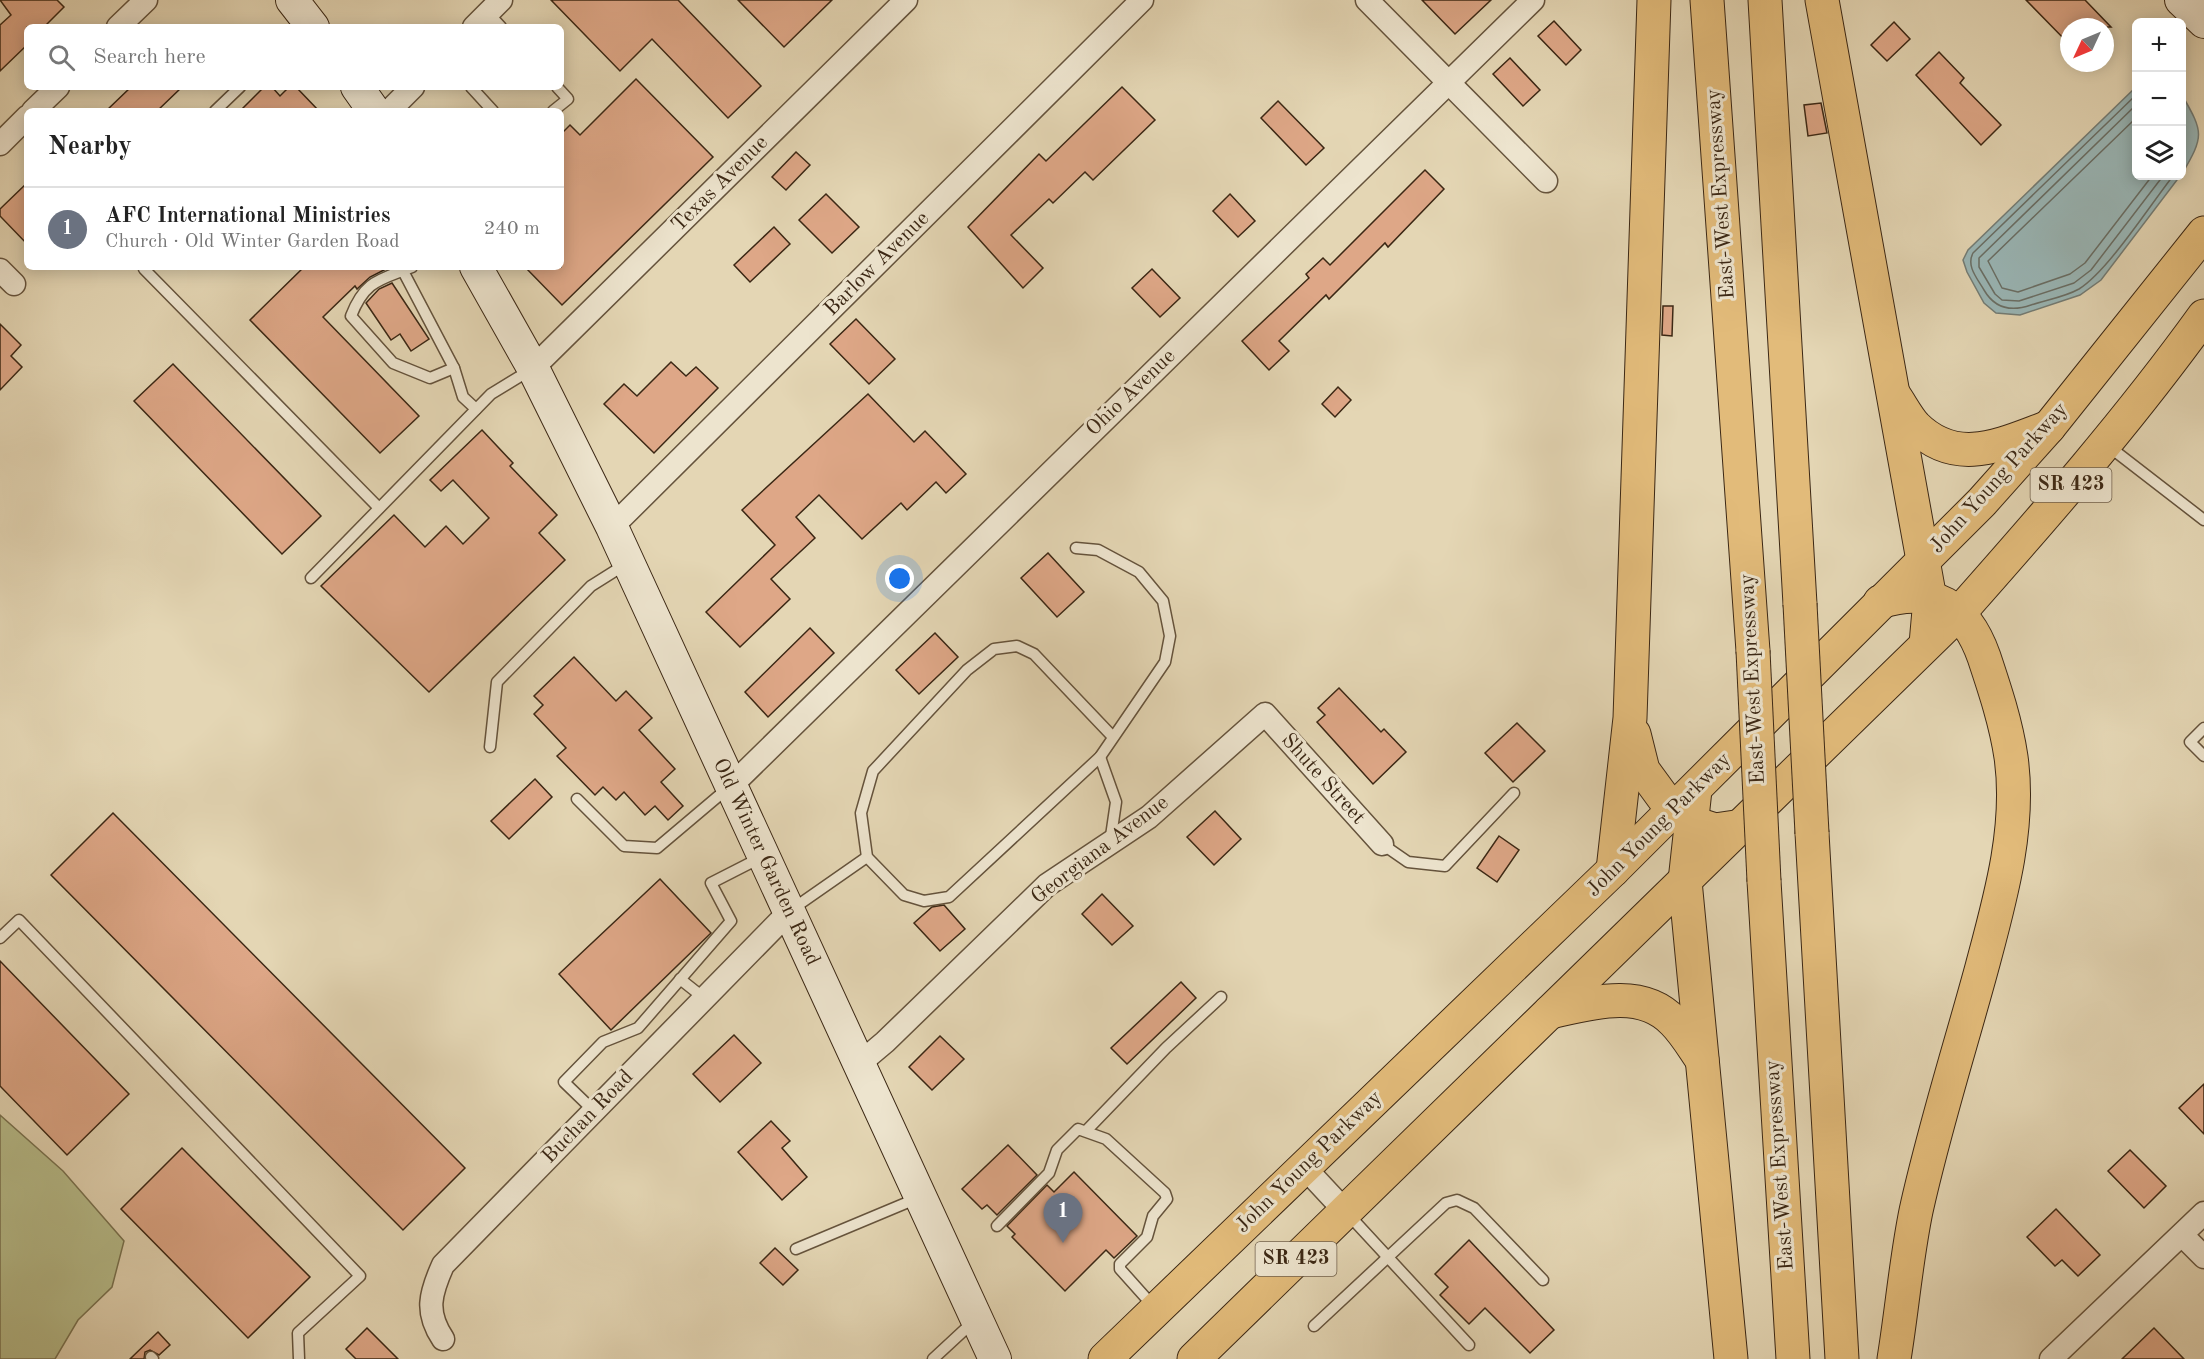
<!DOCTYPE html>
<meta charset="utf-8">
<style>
body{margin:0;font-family:"Old Standard TT",serif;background:#f6f6f6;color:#222}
.controls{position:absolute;right:18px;top:18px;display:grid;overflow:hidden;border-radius:9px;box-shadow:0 3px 15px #0003}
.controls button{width:54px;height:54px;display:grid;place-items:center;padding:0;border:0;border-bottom:2px solid #e0e0e0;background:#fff;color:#222;font:30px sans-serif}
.compass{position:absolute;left:2060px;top:18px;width:54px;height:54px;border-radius:50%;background:#fff;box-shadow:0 3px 15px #0003;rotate:226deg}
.you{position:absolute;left:900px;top:579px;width:21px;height:21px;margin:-15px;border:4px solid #fff;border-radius:50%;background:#1a73e8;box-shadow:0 0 0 9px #1a73e833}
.badge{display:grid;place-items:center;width:39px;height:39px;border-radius:50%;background:#111827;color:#fff;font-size:20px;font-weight:700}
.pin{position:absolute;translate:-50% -50px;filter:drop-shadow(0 2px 3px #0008)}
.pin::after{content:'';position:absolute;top:32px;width:21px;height:18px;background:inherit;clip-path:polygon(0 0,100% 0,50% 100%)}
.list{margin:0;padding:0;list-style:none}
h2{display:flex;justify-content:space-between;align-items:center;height:78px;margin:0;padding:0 24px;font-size:26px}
h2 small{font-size:20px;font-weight:400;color:#767676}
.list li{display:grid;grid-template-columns:39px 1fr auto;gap:18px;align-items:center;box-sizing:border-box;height:84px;padding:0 24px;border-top:2px solid #e0e0e0}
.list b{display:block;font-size:22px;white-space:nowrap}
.list p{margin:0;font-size:20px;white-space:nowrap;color:#767676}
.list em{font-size:20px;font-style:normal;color:#767676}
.icon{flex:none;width:33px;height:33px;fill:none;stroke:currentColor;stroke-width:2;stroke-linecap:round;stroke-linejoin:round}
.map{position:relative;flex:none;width:2204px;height:1359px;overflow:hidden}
.search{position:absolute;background:#fff;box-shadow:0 3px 15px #0003;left:24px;top:24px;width:540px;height:66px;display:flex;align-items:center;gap:15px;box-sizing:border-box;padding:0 21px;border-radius:9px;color:#767676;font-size:22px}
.panel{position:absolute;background:#fff;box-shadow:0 3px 15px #0003;left:24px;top:108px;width:540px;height:162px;border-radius:9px}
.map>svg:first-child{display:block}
.green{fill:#b7bd8b;stroke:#797250;stroke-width:1.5}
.water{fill:#9ab7b7;stroke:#747d76;stroke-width:1.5}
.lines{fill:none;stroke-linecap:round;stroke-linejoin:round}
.shore{stroke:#6a6f66;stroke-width:1.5}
.building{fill:#dea787;stroke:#3b2714;stroke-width:1.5}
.lane-casing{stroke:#65533c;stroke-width:13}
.street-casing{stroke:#65533c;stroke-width:25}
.secondary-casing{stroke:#3b2714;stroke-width:34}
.primary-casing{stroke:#3b2714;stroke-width:35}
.highway-casing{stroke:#3b2714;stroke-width:35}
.lane{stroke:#ede4ce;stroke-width:10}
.street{stroke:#ede4ce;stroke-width:22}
.secondary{stroke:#ede4ce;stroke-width:32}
.primary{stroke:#e2bb7a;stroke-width:33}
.highway{stroke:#e2bb7a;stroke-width:33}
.highway-bridge-casing{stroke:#3b2714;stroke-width:35;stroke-linecap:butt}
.highway-bridge{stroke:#e2bb7a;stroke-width:33}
.labels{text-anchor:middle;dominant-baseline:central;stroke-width:6;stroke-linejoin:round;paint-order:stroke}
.shield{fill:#ede4ce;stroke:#70604c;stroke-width:1.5}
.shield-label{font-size:20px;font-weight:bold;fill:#3b2714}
.street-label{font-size:21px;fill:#3b2714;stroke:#ede4ce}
</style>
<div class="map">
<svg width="2204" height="1359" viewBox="0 0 2204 1359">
<rect width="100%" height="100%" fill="#e4d6b4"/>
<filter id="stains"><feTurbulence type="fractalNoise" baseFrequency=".00333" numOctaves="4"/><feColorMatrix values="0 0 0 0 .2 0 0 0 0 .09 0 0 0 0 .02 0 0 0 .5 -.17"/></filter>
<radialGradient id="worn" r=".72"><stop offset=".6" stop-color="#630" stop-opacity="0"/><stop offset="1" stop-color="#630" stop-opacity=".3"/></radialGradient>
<!-- green -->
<polygon class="green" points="0,1115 63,1171 124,1241 112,1287 78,1320 55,1359 0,1359"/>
<!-- water -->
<g class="water">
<polygon points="2136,87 2136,176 2180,176 2101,280 2080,295 2020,315 1996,313 1984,303 1967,272 1963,260 1968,250"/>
<path d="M2182 95C2204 133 2204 136 2182 174Z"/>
</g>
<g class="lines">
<!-- shore -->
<g class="shore">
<path d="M2136 95 1973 253C1966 266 1977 278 1984 290 1995 309 2011 312 2031 305 2046 300 2065 297 2079 289 2108 271 2150 205 2173 176"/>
<polyline points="2136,105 1979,258 1979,267 1995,294 2002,300 2019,301 2074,283 2091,270 2163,176"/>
<polyline points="2136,118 1988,261 2002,288 2018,292 2070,274 2085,263 2152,176"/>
</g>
</g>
<!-- building -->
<g class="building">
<polygon points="0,0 57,0 64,7 44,27 27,27 27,45 0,71 0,25 11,15"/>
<polygon points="551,0 678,0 761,86 728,118 652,39 620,71"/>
<polygon points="738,0 832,0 784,47"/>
<polygon points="1422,0 1491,0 1455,34"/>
<polygon points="2026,0 2085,0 2111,27 2069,27 2069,44"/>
<polygon points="1554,21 1581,50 1566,65 1538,36"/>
<polygon points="1894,22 1910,39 1887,61 1871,45"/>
<polygon points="1939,52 1964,78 1960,83 2001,125 1981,145 1916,75"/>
<polygon points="1510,58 1540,90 1523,106 1493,74"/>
<polygon points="636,79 713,157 562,305 525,267 561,267 561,134 570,125 580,135"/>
<polygon points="131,87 182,87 157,111 106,111"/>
<polygon points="264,87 272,87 280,96 289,87 296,87 319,111 240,111"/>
<polygon points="1122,87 1155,120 1093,180 1085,172 1053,203 1049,199 1011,235 1043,268 1023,288 968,227 1039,154 1046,161"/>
<polygon points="1278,101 1324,148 1306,165 1261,118"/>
<polygon points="1821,103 1827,133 1808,136 1804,105"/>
<polygon points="796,152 810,165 786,190 772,177"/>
<polygon points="1425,170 1444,189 1388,247 1385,243 1329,299 1326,295 1279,341 1289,351 1269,370 1242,341 1309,278 1306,274 1323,258 1330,265"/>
<polygon points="27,183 27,244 0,216 0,209"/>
<polygon points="826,194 859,227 832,253 799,220"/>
<polygon points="1230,194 1255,221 1238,237 1213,211"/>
<polygon points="774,227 790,244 750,282 734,265"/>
<polygon points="304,267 381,267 384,270 370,277 357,289 355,286 323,317 419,416 380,453 250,320"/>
<polygon points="1152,269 1180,298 1160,317 1132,288"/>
<polygon points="392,283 429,339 411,351 400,334 391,340 366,303 379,289"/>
<polygon points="1663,306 1673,306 1672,336 1662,335"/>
<polygon points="856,319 895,359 869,384 830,344"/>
<polygon points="0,324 21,345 11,356 22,367 0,390"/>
<polygon points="671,362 686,376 696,367 718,388 654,453 604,404 624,384 637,396"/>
<polygon points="173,364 321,516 282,554 134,401"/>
<polygon points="1338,387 1351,400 1335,417 1322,404"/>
<polygon points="868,394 914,442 925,431 966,474 946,493 936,482 907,510 901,503 862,539 819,495 796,517 815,538 771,579 790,599 740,647 706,612 775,545 742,510"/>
<polygon points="482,430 513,463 510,466 557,515 539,533 565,560 429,692 321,586 394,515 425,547 446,526 463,544 489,518 453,480 441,491 430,480"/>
<polygon points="1048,553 1084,592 1057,617 1021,578"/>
<polygon points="810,628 834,653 768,717 745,692"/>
<polygon points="935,633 958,657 919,694 896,670"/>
<polygon points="574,657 616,701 626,691 652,718 639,730 675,769 661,782 683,806 668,820 655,806 645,815 624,792 616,800 603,787 595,795 557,756 566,748 534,714 543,705 534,696"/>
<polygon points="1339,688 1381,732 1384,729 1406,752 1373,784 1317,722 1325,715 1318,708"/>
<polygon points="1517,723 1545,751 1513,782 1485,753"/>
<polygon points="535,779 552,797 509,839 491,821"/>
<polygon points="1215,811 1241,839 1214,865 1187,837"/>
<polygon points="113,813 465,1168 403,1230 51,875"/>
<polygon points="1499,836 1519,850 1497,882 1477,868"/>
<polygon points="660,879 711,933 611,1030 559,974"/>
<polygon points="1102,894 1133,926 1112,945 1082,914"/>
<polygon points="944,905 965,929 940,951 914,923 932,907"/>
<polygon points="0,961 129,1094 67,1155 0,1086"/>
<polygon points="1181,982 1196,998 1127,1064 1111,1048"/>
<polygon points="734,1035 761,1063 720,1102 693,1074"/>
<polygon points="940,1036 964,1059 932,1090 909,1067"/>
<polygon points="2204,1084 2204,1134 2179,1108"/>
<polygon points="771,1121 790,1141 782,1148 807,1177 782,1200 738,1152"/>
<polygon points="1008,1145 1037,1175 997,1215 987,1205 982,1209 962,1189"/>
<polygon points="182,1148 310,1277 248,1338 121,1209"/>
<polygon points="2130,1150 2166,1186 2144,1208 2108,1171"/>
<polygon points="1074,1172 1137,1236 1114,1258 1106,1250 1065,1291 1012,1237 1015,1234 1007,1226 1047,1185 1054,1192"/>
<polygon points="2056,1209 2100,1255 2078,1276 2062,1260 2055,1266 2027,1237"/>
<polygon points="1469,1240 1554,1330 1530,1353 1485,1308 1469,1324 1440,1295 1448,1287 1435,1274"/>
<polygon points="775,1248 798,1270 783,1285 760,1263"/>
<polygon points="367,1328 398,1359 356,1359 346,1349"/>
<polygon points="2154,1328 2184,1359 2122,1359"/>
<polygon points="158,1332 170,1345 159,1355 150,1350 145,1352 144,1359 130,1359"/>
</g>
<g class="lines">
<defs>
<g id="lane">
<polyline points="488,13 501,27"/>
<polyline points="471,87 493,111"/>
<polyline points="215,111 240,87"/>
<polyline points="553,111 568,99 557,87"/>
<polyline points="144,269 379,508"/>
<path d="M403 271 454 368 430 378 393 363 351 316C365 280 380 280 412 267"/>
<polyline points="454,368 463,397 476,409"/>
<polyline points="2107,445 2204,520"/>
<polyline points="1076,548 1098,550 1139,572 1163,601 1170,636 1165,662 1100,757 949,897 924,901 904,895 867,857 861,813 873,771 967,670 994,649 1017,646 1034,654 1113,737"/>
<polyline points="311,578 491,394 532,369"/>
<polyline points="2204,728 2190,742 2204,756"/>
<polyline points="490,747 497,682 591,586 626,564"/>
<polyline points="1100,757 1116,802 1110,843"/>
<polyline points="577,799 624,846 657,848 728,788"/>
<polyline points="1382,844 1408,862 1445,866 1514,793"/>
<polyline points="791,910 867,857"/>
<polyline points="0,938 19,920 360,1276 298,1333 299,1359"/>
<polyline points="680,979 704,998"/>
<polyline points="594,1111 564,1082 603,1042 638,1028 731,921 711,883 760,858"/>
<polyline points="1087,1130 1166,1048 1221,997"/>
<polyline points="1347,1213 1469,1345"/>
<polyline points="997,1226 1049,1173 1057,1150 1078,1129 1106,1139 1165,1193 1167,1199 1153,1216 1147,1237 1120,1264 1120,1269 1154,1307"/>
<polyline points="796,1249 918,1198"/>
<polyline points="1314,1326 1446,1203 1457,1200 1474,1208 1543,1280"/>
<polyline points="151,1357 153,1359"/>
<polyline points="933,1359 974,1321"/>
</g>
<g id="street">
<polyline points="1367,0 1546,181"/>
<polyline points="118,27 146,0"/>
<polyline points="474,27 501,0"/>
<polyline points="33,111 58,87"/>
<polyline points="389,111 413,87"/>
<polyline points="0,144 27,117"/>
<polyline points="0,270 14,284"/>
<polyline points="533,368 906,0"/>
<polyline points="612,527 1142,0"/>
<polyline points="731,786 1533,0"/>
<polyline points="860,1063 885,1042 1047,885 1149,817 1265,714 1382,844"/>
<polyline points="1304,1167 1345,1211"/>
<polyline points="2182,1235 2204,1257"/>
<path d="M443 1339C425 1312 430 1294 443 1265L789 912"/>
<polyline points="2051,1359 2204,1213"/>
</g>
<g id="secondary">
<polyline points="292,0 313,27"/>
<polyline points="2181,0 2204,22"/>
<polyline points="357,87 374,111"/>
<polyline points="476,267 533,368 612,527 995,1359"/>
</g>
<g id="primary">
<polyline points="1105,1359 1613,870 1982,502 2049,427 2204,233"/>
<path d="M1194 1359 1960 612C2045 516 2129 420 2204 316"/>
</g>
<g id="highway">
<polyline points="1707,0 1753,651"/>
<polyline points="1765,0 1800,604"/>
<polyline points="1822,0 1930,599 1926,644"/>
<path d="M1894 395C1901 405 1907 417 1915 426 1957 468 2002 444 2049 427"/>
<path d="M1880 602C1933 585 1966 606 1984 657 1995 690 2006 723 2011 757 2021 827 2000 900 1982 967 1960 1048 1934 1129 1916 1211 1906 1260 1902 1310 1894 1359"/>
<polyline points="1634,734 1643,770 1673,811 1693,823 1715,830 1742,826"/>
<polyline points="1695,790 1685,881 1731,1359"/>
<polyline points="1812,833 1842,1359"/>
<polyline points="1613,870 1630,718 1654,0"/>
<polyline points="1764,881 1793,1359"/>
<path d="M1550 1012C1590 1003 1642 987 1674 1022 1685 1033 1693 1047 1702 1060"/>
</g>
</defs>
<!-- lane casing -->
<use href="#lane" class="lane-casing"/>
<!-- street casing -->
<use href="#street" class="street-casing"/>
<!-- secondary casing -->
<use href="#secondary" class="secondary-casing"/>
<!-- primary casing -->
<use href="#primary" class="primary-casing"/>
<!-- highway casing -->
<use href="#highway" class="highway-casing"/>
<!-- lane -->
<use href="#lane" class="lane"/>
<!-- street -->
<use href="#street" class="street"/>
<!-- secondary -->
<use href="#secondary" class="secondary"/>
<!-- primary -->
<use href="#primary" class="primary"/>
<!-- highway -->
<use href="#highway" class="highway"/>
<defs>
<g id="highway-bridge">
<polyline points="1800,604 1812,833"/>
<polyline points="1753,651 1764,881"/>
</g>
</defs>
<!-- highway-bridge casing -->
<use href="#highway-bridge" class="highway-bridge-casing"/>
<!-- highway-bridge -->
<use href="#highway-bridge" class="highway-bridge"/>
</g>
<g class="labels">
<!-- shield labels -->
<g class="shield">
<rect x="2030.5" y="468" width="81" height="34" rx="4.5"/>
<rect x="1255.5" y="1242" width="81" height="34" rx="4.5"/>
</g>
<g class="shield-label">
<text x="2071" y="485">SR 423</text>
<text x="1296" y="1259">SR 423</text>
</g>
<!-- street labels -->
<g class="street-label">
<text transform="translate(720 184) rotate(-45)">Texas Avenue</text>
<text transform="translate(1721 194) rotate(-94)">East-West Expressway</text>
<text transform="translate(877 264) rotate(-45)">Barlow Avenue</text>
<text transform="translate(1131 393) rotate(-44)">Ohio Avenue</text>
<text transform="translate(1999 478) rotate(-48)">John Young Parkway</text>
<text transform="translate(1753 679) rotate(-93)">East-West Expressway</text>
<text transform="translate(1323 779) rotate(48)">Shute Street</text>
<text transform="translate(1659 825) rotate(-45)">John Young Parkway</text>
<text transform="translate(1100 850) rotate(-37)">Georgiana Avenue</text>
<text transform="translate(766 862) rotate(65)">Old Winter Garden Road</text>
<text transform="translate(588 1117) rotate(-46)">Buchan Road</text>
<text transform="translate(1309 1162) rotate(-44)">John Young Parkway</text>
<text transform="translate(1780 1165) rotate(-94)">East-West Expressway</text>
</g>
</g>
<rect width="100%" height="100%" filter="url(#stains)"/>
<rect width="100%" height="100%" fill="url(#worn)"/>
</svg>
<div class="controls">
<button>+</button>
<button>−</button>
<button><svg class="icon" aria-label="layers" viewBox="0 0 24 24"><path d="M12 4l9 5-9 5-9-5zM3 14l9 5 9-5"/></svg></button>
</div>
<svg class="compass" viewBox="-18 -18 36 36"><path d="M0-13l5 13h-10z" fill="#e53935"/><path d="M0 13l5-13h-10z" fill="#767676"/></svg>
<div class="you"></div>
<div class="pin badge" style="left:1063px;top:1243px;background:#6b7280">1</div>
<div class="search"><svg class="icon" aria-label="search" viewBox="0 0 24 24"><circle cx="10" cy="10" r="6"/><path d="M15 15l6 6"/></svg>Search here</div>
<section class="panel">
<h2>Nearby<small></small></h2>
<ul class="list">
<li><span class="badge" style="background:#6b7280">1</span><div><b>AFC International Ministries</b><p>Church · Old Winter Garden Road</p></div><em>240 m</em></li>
</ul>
</section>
</div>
